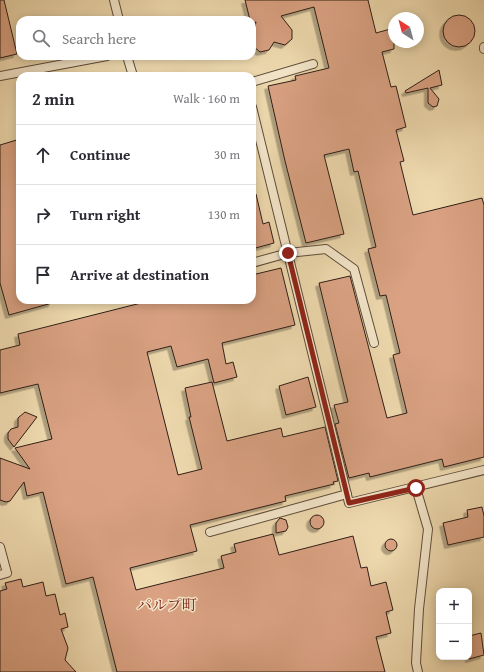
<!DOCTYPE html>
<meta charset="utf-8">
<style>
body{margin:0;font-family:"Gentium Book Plus","Noto Serif JP",serif;background:#f7f7f7;color:#2b2b33}
.controls{position:absolute;right:12px;bottom:12px;display:grid;overflow:hidden;border-radius:8px;box-shadow:0 2px 10px #0003}
.controls button{width:36px;height:36px;display:grid;place-items:center;padding:0;border:0;border-bottom:1px solid #e1e1e2;background:#fff;color:#2b2b33;font:20px sans-serif}
.compass{position:absolute;left:388px;top:12px;width:36px;height:36px;border-radius:50%;background:#fff;box-shadow:0 2px 10px #0003;rotate:324deg}
.stop{position:absolute;width:12px;height:12px;margin:-9px;border:3px solid #8f2418;border-radius:50%;background:#fff}
.stop.end{background:#8f2418;border-color:#fff;box-shadow:0 1px 4px #0008}
.list{margin:0;padding:0;list-style:none}
h2{display:flex;justify-content:space-between;align-items:center;height:52px;margin:0;padding:0 16px;font-size:17px}
h2 small{font-size:13px;font-weight:400;color:#7c7c81}
.list li{display:grid;grid-template-columns:26px 1fr auto;gap:12px;align-items:center;box-sizing:border-box;height:60px;padding:0 16px;border-top:1px solid #e1e1e2}
.list b{display:block;font-size:15px;white-space:nowrap}
.list em{font-size:13px;font-style:normal;color:#7c7c81}
.icon{flex:none;width:22px;height:22px;fill:none;stroke:currentColor;stroke-width:2;stroke-linecap:round;stroke-linejoin:round}
.map{position:relative;flex:none;width:484px;height:672px;overflow:hidden}
.search{position:absolute;background:#fff;box-shadow:0 2px 10px #0003;left:16px;top:16px;width:240px;height:44px;display:flex;align-items:center;gap:10px;box-sizing:border-box;padding:0 14px;border-radius:12px;color:#7c7c81;font-size:15px}
.panel{position:absolute;background:#fff;box-shadow:0 2px 10px #0003;left:16px;top:72px;width:240px;height:232px;border-radius:12px}
.map>svg:first-child{display:block}
.building{fill:#daa283;stroke:#2e1e16;filter:url(#shadow)}
.lines{fill:none;stroke-linecap:round;stroke-linejoin:round}
.service-casing{stroke:#5e4d3c;stroke-width:10}
.service{stroke:#f5e7cb;stroke-width:8}
.route{stroke:#8f2418;stroke-width:5}
.labels{text-anchor:middle;dominant-baseline:central;stroke-width:3;stroke-linejoin:round;paint-order:stroke}
.quarter-label{font-size:15px;fill:#7a1f14;stroke:#f5e7cb}
</style>
<div class="map">
<svg width="484" height="672" viewBox="0 0 484 672">
<defs>
<filter id="shadow"><feDropShadow dx="-3.5" dy="3.5" stdDeviation="0" flood-color="#0004"/></filter>
</defs>
<rect width="100%" height="100%" fill="#efdaaf"/>
<filter id="stains"><feTurbulence type="fractalNoise" baseFrequency=".005" numOctaves="4"/><feColorMatrix values="0 0 0 0 .2 0 0 0 0 .09 0 0 0 0 .02 0 0 0 .5 -.17"/></filter>
<radialGradient id="worn" r=".72"><stop offset=".6" stop-color="#630" stop-opacity="0"/><stop offset="1" stop-color="#630" stop-opacity=".3"/></radialGradient>
<!-- building -->
<g class="building">
<polygon points="0,0 4,0 17,54 0,58"/>
<polygon points="245,0 368,0 376,33 394,28 394,49 382,52 391,87 396,86 406,127 396,130 404,161 400,162 413,215 482,198 484,205 484,457 444,467 442,459 370,477 369,473 349,478 335,424 339,423 334,405 348,402 319,283 350,276 387,418 407,413 393,355 400,353 386,295 380,296 368,249 376,247 358,171 354,172 349,149 324,155 344,234 306,243 285,161 268,86 296,80 295,76 329,68 314,7 281,16 292,30 292,39 285,45 274,42 269,50 260,52 253,46 252,39 256,22 252,23 252,20 250,20"/>
<circle cx="459" cy="31" r="16"/>
<polygon points="439,70 442,85 430,88 439,99 437,106 433,107 428,103 428,88 406,93 405,91"/>
<polygon points="20,139 20,300 52,300 52,303 9,315 0,283 0,145"/>
<polygon points="256,194 263,224 269,222 274,243 252,249 252,195"/>
<polygon points="281,268 295,325 222,343 226,364 233,362 237,377 214,383 208,359 177,367 171,346 147,352 178,475 202,469 189,417 191,417 185,388 212,382 227,441 281,428 283,437 325,427 338,481 333,482 334,484 285,496 286,501 190,525 197,551 130,568 136,590 224,568 221,556 236,552 234,544 273,534 279,555 353,536 361,568 367,567 371,586 386,582 393,610 386,612 391,633 376,637 385,672 117,672 93,577 66,584 43,492 27,496 24,482 10,501 6,502 0,500 0,458 30,469 15,448 52,439 38,384 0,393 0,350 20,345 18,334 153,300 252,300 252,275"/>
<polygon points="308,377 316,407 286,415 279,386"/>
<polygon points="25,412 37,417 14,447 8,439 8,433 11,429 18,427 18,418"/>
<polygon points="482,507 484,516 484,537 448,545 443,523 468,517 467,510"/>
<circle cx="317" cy="522" r="7"/>
<polygon points="280,518 286,520 288,527 286,531 276,533 276,523"/>
<circle cx="391" cy="545" r="6"/>
<polygon points="21,579 23,587 43,582 46,596 55,594 60,615 65,613 68,627 61,629 68,648 65,660 76,672 0,672 0,591 7,589 5,583"/>
<polygon points="481,633 484,655 469,659 469,636"/>
</g>
<g class="lines">
<defs>
<g id="service">
<polyline points="114,0 119,20"/>
<polyline points="484,47 484,49"/>
<polyline points="127,56 133,76"/>
<polyline points="0,76 107,56"/>
<polyline points="252,82 313,64"/>
<polyline points="252,107 349,503 484,470"/>
<polyline points="252,263 288,253 326,249 354,269 374,343"/>
<polyline points="416,488 428,529 419,609 416,663 418,672"/>
<polyline points="210,532 347,494"/>
<polyline points="0,547 7,573 0,575"/>
</g>
</defs>
<!-- service casing -->
<use href="#service" class="service-casing"/>
<!-- service -->
<use href="#service" class="service"/>
</g>
<g class="lines">
<!-- route -->
<polyline class="route" points="288,253 349,503 416,488"/>
</g>
<g class="labels">
<!-- quarter labels -->
<g class="quarter-label">
<text x="167" y="604">パルプ町</text>
</g>
</g>
<rect width="100%" height="100%" filter="url(#stains)"/>
<rect width="100%" height="100%" fill="url(#worn)"/>
</svg>
<div class="controls">
<button>+</button>
<button>−</button>
</div>
<svg class="compass" viewBox="-18 -18 36 36"><path d="M0-13l5 13h-10z" fill="#e53935"/><path d="M0 13l5-13h-10z" fill="#7c7c81"/></svg>
<div class="stop" style="left:416px;top:488px"></div>
<div class="stop end" style="left:288px;top:253px"></div>
<div class="search"><svg class="icon" aria-label="search" viewBox="0 0 24 24"><circle cx="10" cy="10" r="6"/><path d="M15 15l6 6"/></svg>Search here</div>
<section class="panel">
<h2>2 min<small>Walk · 160 m</small></h2>
<ul class="list">
<li><svg class="icon" aria-label="ahead" viewBox="0 0 24 24"><path d="M12 20V5M6 11l6-6 6 6"/></svg><div><b>Continue</b></div><em>30 m</em></li>
<li><svg class="icon" aria-label="right" viewBox="0 0 24 24"><path d="M7 20v-9h11M14 6l5 5-5 5"/></svg><div><b>Turn right</b></div><em>130 m</em></li>
<li><svg class="icon" aria-label="arrive" viewBox="0 0 24 24"><path d="M6 21V4h12l-3 4 3 4H6"/></svg><div><b>Arrive at destination</b></div></li>
</ul>
</section>
</div>
